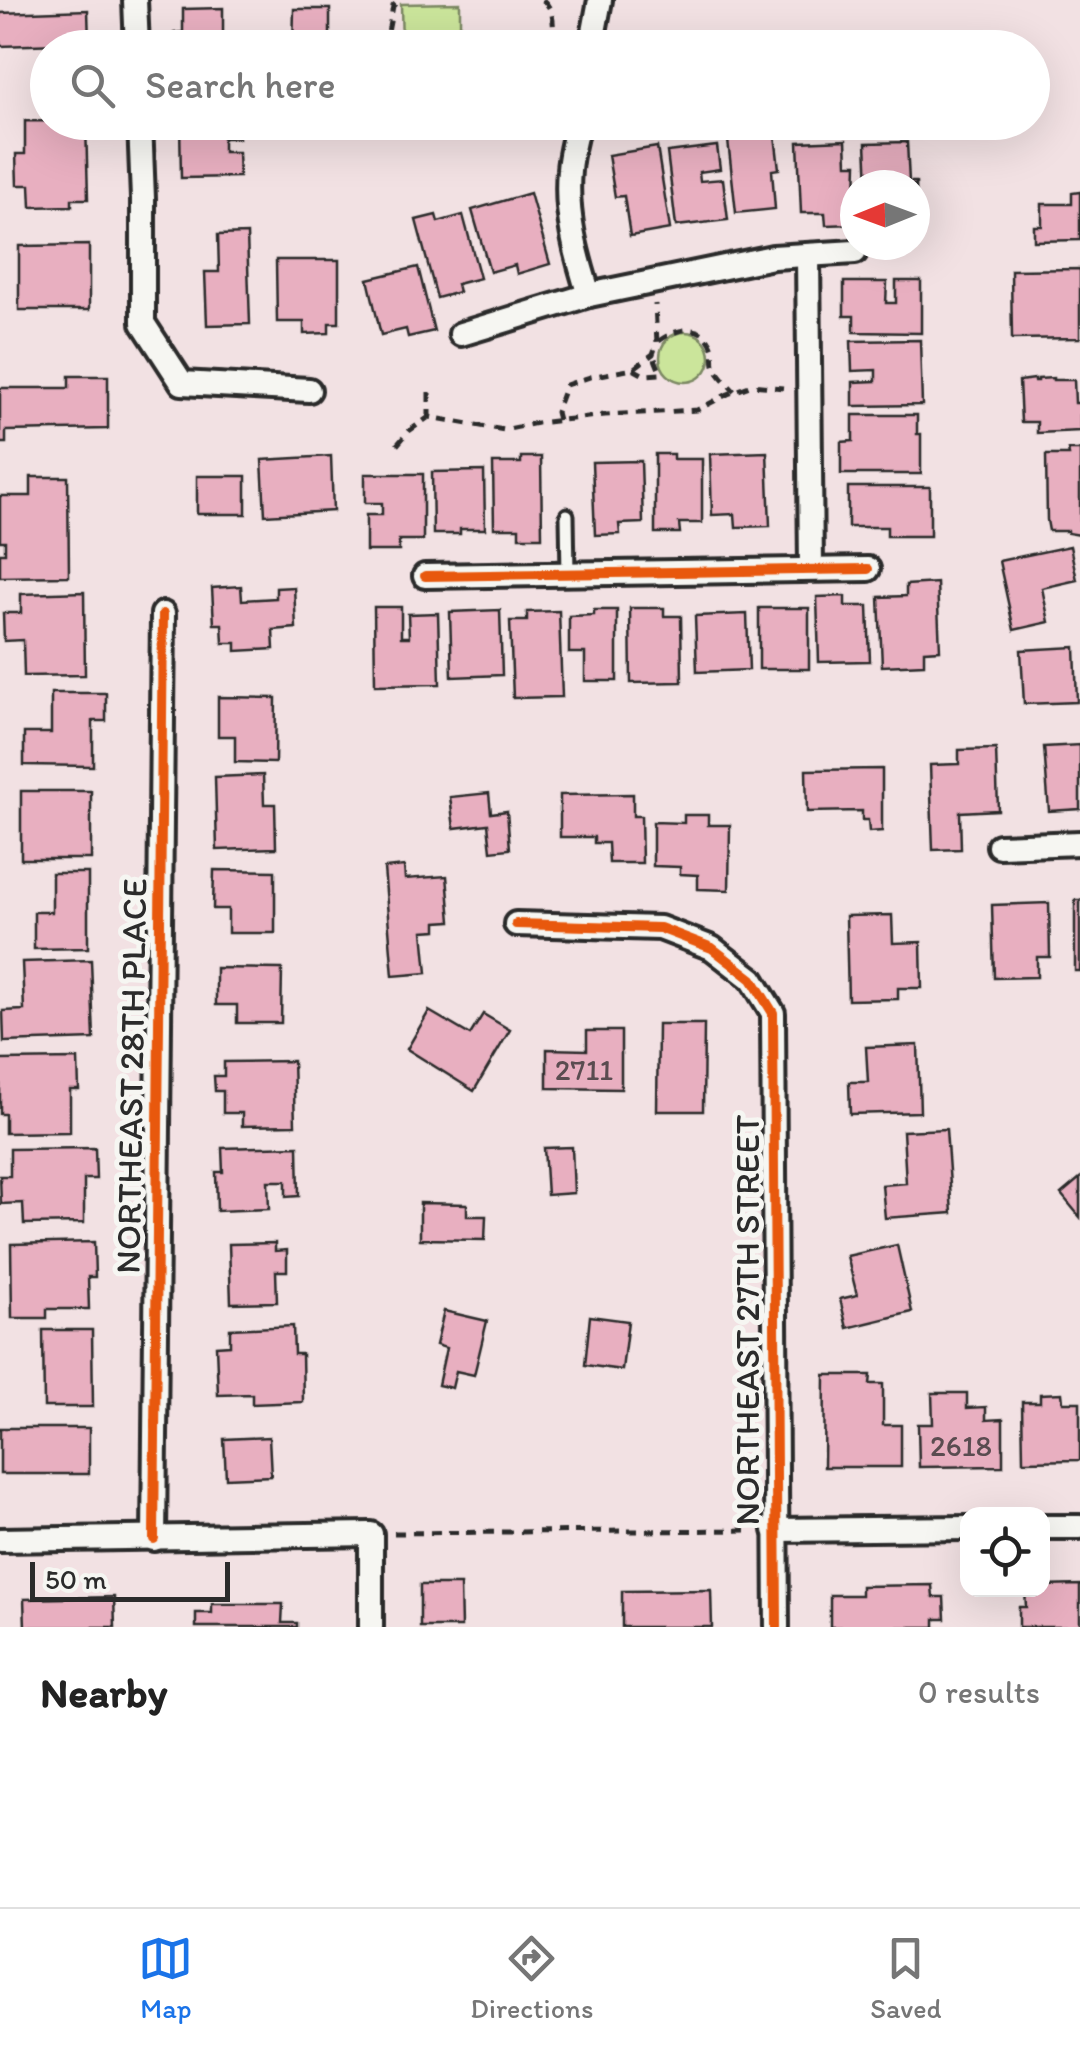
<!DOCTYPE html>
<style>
body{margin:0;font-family:Itim,sans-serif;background:#f6f6f6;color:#222}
.controls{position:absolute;right:30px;bottom:30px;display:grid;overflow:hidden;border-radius:20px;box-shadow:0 10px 40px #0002}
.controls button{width:90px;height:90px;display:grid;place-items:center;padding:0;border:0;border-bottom:2px solid #e0e0e0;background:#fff;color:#222;font:50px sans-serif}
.compass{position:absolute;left:840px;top:170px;width:90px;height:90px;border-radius:50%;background:#fff;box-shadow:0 10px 40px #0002;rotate:269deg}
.scale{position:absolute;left:30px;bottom:25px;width:200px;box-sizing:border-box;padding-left:10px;border:5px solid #2b2b2b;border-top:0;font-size:28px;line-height:35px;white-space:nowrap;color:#2b2b2b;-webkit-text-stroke:8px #f6f6f2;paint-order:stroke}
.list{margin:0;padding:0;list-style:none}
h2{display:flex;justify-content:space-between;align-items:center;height:130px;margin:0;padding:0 40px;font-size:42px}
h2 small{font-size:32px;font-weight:400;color:#767676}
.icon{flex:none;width:55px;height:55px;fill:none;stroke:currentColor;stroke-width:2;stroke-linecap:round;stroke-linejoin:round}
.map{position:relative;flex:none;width:1080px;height:1627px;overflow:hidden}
.search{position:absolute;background:#fff;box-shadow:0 10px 40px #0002;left:30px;right:30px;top:30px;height:110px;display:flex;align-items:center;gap:25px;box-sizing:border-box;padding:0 35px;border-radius:55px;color:#767676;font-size:38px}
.sheet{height:280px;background:#fff}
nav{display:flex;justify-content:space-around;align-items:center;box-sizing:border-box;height:140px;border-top:2px solid #e0e0e0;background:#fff;font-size:28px;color:#767676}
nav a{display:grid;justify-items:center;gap:5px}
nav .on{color:#1a73e8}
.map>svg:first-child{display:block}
.green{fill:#cbe59b;stroke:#7b8863;stroke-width:2.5}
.building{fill:#e8afc0;stroke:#2b2b2b;stroke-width:2.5}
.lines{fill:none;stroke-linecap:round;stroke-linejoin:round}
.service-casing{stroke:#2b2b2b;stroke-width:19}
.minor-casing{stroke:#2b2b2b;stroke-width:30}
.path{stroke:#2b2b2b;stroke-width:5;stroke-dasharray:10 8;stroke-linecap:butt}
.service{stroke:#f6f6f2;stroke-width:11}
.minor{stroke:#f6f6f2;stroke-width:22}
.cycleway-casing{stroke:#f6f6f2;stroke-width:16}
.cycleway{stroke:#e8590c;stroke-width:10}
.labels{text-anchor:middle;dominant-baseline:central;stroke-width:10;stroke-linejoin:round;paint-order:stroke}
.number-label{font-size:30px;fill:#5a4c50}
.street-label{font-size:35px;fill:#2b2b2b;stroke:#f6f6f2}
</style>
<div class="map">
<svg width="1080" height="1627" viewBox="0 0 1080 1627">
<rect width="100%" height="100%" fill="#f2e1e3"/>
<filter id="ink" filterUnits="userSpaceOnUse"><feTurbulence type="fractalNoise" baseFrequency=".01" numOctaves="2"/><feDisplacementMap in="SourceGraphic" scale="20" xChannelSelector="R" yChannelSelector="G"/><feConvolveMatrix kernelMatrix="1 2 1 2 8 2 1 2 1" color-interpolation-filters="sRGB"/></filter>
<g filter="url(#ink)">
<!-- green -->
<g class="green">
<polygon points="460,3 460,47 402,47 401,4"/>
<circle cx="685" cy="357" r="25"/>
</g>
<!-- building -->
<g class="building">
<polygon points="223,8 223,48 175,48 174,33 183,32 183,9"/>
<polygon points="294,9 330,9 330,40 344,40 344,48 293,48"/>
<polygon points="88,10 89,43 0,46 0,13"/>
<polygon points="25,121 86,122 88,199 72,199 72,206 31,207 30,185 17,185 16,154 25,154"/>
<polygon points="180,122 238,122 239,138 223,138 223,152 238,152 239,177 181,178"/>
<polygon points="774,126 779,169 772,170 775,209 736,213 727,131"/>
<polygon points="846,140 847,164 857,164 855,224 826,225 825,213 801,213 798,142"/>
<polygon points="907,142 909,182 916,182 917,213 915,213 915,185 868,185 866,143"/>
<polygon points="717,146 720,169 699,172 700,181 723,179 728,220 676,226 667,152"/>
<polygon points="657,147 670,229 630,236 624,196 615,197 608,155"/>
<polygon points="1080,192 1080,240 1034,241 1034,226 1042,226 1042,204 1072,204 1072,193"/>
<polygon points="530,193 550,264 517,274 515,265 490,272 472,210"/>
<polygon points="436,215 438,222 463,215 480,278 457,284 459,292 437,298 416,220"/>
<polygon points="247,234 250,324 207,325 205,272 219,272 218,235"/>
<polygon points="89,245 89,310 19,310 19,246"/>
<polygon points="276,260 339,260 339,323 329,323 329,333 304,334 304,322 277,322"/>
<polygon points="418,267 434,331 408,337 406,329 381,335 368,279"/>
<polygon points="1080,269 1080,338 1012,339 1011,270"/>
<polygon points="896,281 921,281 921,333 854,332 854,316 844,316 844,282 887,282 886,303 896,303"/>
<polygon points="920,340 922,405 853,406 853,382 876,381 876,370 852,371 851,341"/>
<polygon points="69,376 108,376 108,429 6,431 6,443 0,443 0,388 69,388"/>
<polygon points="1053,378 1053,380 1074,380 1075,403 1080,403 1080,431 1037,433 1037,422 1021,422 1019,381 1035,379 1035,381 1038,381 1038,379"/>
<polygon points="853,415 917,415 917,434 921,434 921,474 841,474 841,442 853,441"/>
<polygon points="1068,450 1080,450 1080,535 1068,533 1068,531 1049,531 1047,520 1046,455 1069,455"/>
<polygon points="767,452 770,526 736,527 735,514 712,515 710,454"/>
<polygon points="655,454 673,454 673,459 702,459 702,523 679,523 680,533 655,533"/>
<polygon points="331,456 333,511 265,515 262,460"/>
<polygon points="521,457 541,457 542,537 519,537 519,528 494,528 493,463 521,463"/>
<polygon points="641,461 643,523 619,524 620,534 595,535 592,462"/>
<polygon points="484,471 485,529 460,529 460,534 433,534 432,472"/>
<polygon points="365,474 423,474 423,540 399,540 399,551 366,551 366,515 382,515 382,503 365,503"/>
<rect x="197" y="476" width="49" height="38"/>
<polygon points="31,477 68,477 69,576 0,577 0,553 5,553 5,541 0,541 0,496 31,496"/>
<polygon points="848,487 930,487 930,536 887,536 887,527 848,527"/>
<polygon points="1070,546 1077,580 1042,588 1049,622 1014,630 999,561"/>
<polygon points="937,583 940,650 924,651 924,664 882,666 879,597 906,596 906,585"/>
<polygon points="241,586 242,600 276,598 276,588 294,587 296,628 273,630 274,649 236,651 236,643 223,643 222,624 214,624 212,588"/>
<polygon points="84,592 85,675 24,676 23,640 4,641 3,613 21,613 21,594"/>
<polygon points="845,596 845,606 868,606 870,661 819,662 817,597"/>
<polygon points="374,607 401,607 401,637 409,637 408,614 438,613 440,684 375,685"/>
<polygon points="630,608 664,608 664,616 681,616 682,682 631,683"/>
<rect x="759" y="608" width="50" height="61"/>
<polygon points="500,610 502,675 452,677 450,612"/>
<polygon points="594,610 617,610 617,681 585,681 585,653 569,653 569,616 594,615"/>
<polygon points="559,611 562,697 513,698 510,621 527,621 527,612"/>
<polygon points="747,614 749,670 697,672 695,616"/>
<polygon points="1075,647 1077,702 1024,704 1021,650"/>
<polygon points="51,693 106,693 106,721 93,721 93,766 24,765 24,733 51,733"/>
<polygon points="218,697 276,698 275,763 235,762 235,736 218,736"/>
<polygon points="1080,745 1080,809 1049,811 1044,747"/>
<polygon points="996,749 998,810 960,812 961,849 933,850 930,765 959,764 959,750"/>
<polygon points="882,769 882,831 869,832 868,820 862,820 862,811 807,812 806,770"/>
<polygon points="263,775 264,804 275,804 276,848 217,850 215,777"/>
<rect x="21" y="791" width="70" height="68"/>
<polygon points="489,793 491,813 507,811 510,849 491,851 488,824 454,828 450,797"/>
<polygon points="633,794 633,816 641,816 642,863 609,863 608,843 594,843 594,837 560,837 560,795"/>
<polygon points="684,815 708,815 708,825 730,825 729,890 698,889 698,875 680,874 680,867 653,866 653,822 684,823"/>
<polygon points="404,866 405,879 447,876 451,921 437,922 437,930 423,931 427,973 393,976 384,868"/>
<polygon points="214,870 275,871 275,933 228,933 228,909 213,909"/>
<polygon points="52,873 88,873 88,948 34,949 34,912 52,912"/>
<rect x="1075" y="900" width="5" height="71"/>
<polygon points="1049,903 1050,957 1037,957 1037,977 994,978 992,905"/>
<polygon points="892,915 893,943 921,942 922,988 898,988 898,999 848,1000 846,916"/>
<polygon points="91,960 94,1039 4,1042 3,1011 24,1010 22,962"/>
<polygon points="216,968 282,969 281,1023 237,1023 237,1005 216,1005"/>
<polygon points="429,1011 470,1035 483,1014 510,1030 474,1091 407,1049"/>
<polygon points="658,1024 704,1024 703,1111 657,1111"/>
<polygon points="587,1031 621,1031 621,1089 547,1088 547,1049 587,1050"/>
<polygon points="918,1045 920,1112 850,1114 849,1082 868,1082 866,1047"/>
<polygon points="78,1059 79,1090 70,1090 70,1132 5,1133 5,1114 0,1114 0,1060"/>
<polygon points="293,1061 295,1125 242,1126 242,1113 223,1113 223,1091 215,1091 214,1076 224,1076 224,1062"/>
<polygon points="946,1129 952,1213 885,1218 882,1185 906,1183 903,1131"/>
<polygon points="298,1146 299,1196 286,1197 286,1181 268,1181 269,1209 217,1211 216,1172 223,1172 222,1148"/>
<polygon points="572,1147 574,1193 547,1195 544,1148"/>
<polygon points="95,1148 96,1179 84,1179 84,1223 24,1224 23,1203 1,1204 0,1176 10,1176 10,1149"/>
<polygon points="1080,1178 1080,1217 1061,1194"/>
<polygon points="420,1203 467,1204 467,1216 486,1216 485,1240 420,1239"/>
<polygon points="94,1242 95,1277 88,1277 89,1309 47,1309 47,1318 12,1318 11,1244"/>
<polygon points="275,1243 275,1251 287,1250 287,1271 276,1271 277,1302 231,1303 229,1244"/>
<polygon points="897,1245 912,1312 847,1328 840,1299 857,1295 847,1256"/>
<polygon points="444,1311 487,1321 474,1375 456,1371 452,1388 438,1385 446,1348 436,1345"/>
<polygon points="590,1316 628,1321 622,1370 585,1365"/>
<polygon points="293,1326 294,1354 302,1354 303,1402 252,1404 252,1394 218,1395 216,1346 230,1345 230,1329"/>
<polygon points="43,1330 92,1330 93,1407 44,1407"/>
<polygon points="825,1375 871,1375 870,1384 883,1384 883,1425 901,1425 901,1467 824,1467"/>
<polygon points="932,1393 967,1393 967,1408 986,1407 986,1420 1003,1419 1003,1466 919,1467 918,1424 933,1424"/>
<polygon points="1062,1393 1063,1402 1080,1402 1080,1460 1023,1461 1022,1402 1040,1402 1040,1394"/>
<rect x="0" y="1428" width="89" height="46"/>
<polygon points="269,1437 271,1476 226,1478 224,1439"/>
<polygon points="420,1585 460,1585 461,1627 420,1627"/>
<polygon points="932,1585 933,1597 944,1597 945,1619 935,1619 935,1627 830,1627 830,1595 861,1595 861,1586"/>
<polygon points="1080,1585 1080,1627 1019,1627 1019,1607 1026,1607 1025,1590 1042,1590 1042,1586"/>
<polygon points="711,1590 712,1627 622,1627 622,1591"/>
<polygon points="114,1597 115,1627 25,1627 24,1599"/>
<polygon points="212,1604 283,1604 282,1623 297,1623 297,1627 196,1627 196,1613 212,1613"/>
</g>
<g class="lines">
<defs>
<polyline id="service" points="567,515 568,574"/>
<g id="minor">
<polyline points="135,0 137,48"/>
<polyline points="591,48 600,0"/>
<polyline points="140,122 143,199 143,323 182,383 309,390"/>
<path d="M578 122C575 138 570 154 569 170 565 214 576 254 589 295"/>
<polyline points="808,255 811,569"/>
<polyline points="461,334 589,295 773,257 855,252"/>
<polyline points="425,576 868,569"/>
<polyline points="999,846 1080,843"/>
<polyline points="516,924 660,928 712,948 752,979 773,1013 777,1627"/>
<polyline points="1042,1527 1080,1527"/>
<polyline points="775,1530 968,1528"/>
<polyline points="154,1539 163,614"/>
<polyline points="0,1540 371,1534 371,1627"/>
</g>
</defs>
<!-- service casing -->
<use href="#service" class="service-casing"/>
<!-- minor casing -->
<use href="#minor" class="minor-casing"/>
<!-- path -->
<g class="path">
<path d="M543 0C557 12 553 31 552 48"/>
<polyline points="385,48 393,6 399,0"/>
<path d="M659 341C676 328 704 321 713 349 714 354 713 360 714 365 717 374 728 384 734 391"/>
<polyline points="633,369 644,375 661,374 653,354"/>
<polyline points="429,392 429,417"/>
<polyline points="558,420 556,412 566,385 590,377 633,369 653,354 657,343 655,304"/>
<polyline points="397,445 409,431 429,417 504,430 537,423 605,415 697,410 728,394 752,385 783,388"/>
<polyline points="394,1533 753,1530"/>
</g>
<!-- service -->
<use href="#service" class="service"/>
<!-- minor -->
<use href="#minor" class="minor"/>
<defs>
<g id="cycleway">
<polyline points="425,576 868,569"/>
<polyline points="516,924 660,928 712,948 752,979 773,1013 777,1627"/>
<polyline points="154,1539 163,614"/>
</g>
</defs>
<!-- cycleway casing -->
<use href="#cycleway" class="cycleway-casing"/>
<!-- cycleway -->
<use href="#cycleway" class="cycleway"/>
</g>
</g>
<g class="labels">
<!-- number labels -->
<g class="number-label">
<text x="584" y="1069">2711</text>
<text x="961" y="1445">2618</text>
</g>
<!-- street labels -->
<g class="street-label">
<text transform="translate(131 1076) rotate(-89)">NORTHEAST 28TH PLACE</text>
<text transform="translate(747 1320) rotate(-90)">NORTHEAST 27TH STREET</text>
</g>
</g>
</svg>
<div class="controls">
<button><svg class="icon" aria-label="locate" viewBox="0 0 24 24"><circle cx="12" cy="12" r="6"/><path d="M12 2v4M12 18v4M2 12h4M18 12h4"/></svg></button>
</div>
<svg class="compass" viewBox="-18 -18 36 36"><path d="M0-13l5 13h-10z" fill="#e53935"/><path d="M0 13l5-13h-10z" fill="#767676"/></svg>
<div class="scale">50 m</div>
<div class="search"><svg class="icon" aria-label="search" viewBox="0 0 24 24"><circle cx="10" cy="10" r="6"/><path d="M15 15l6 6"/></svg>Search here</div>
</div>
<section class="sheet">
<h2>Nearby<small>0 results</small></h2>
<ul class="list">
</ul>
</section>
<nav>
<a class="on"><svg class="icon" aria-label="map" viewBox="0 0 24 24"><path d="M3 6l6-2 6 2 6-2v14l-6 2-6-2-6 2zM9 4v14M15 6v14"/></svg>Map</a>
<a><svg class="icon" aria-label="directions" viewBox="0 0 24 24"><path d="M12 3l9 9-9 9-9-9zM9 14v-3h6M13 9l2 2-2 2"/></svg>Directions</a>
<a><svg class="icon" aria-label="saved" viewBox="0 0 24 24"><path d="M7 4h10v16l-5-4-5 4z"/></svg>Saved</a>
</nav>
